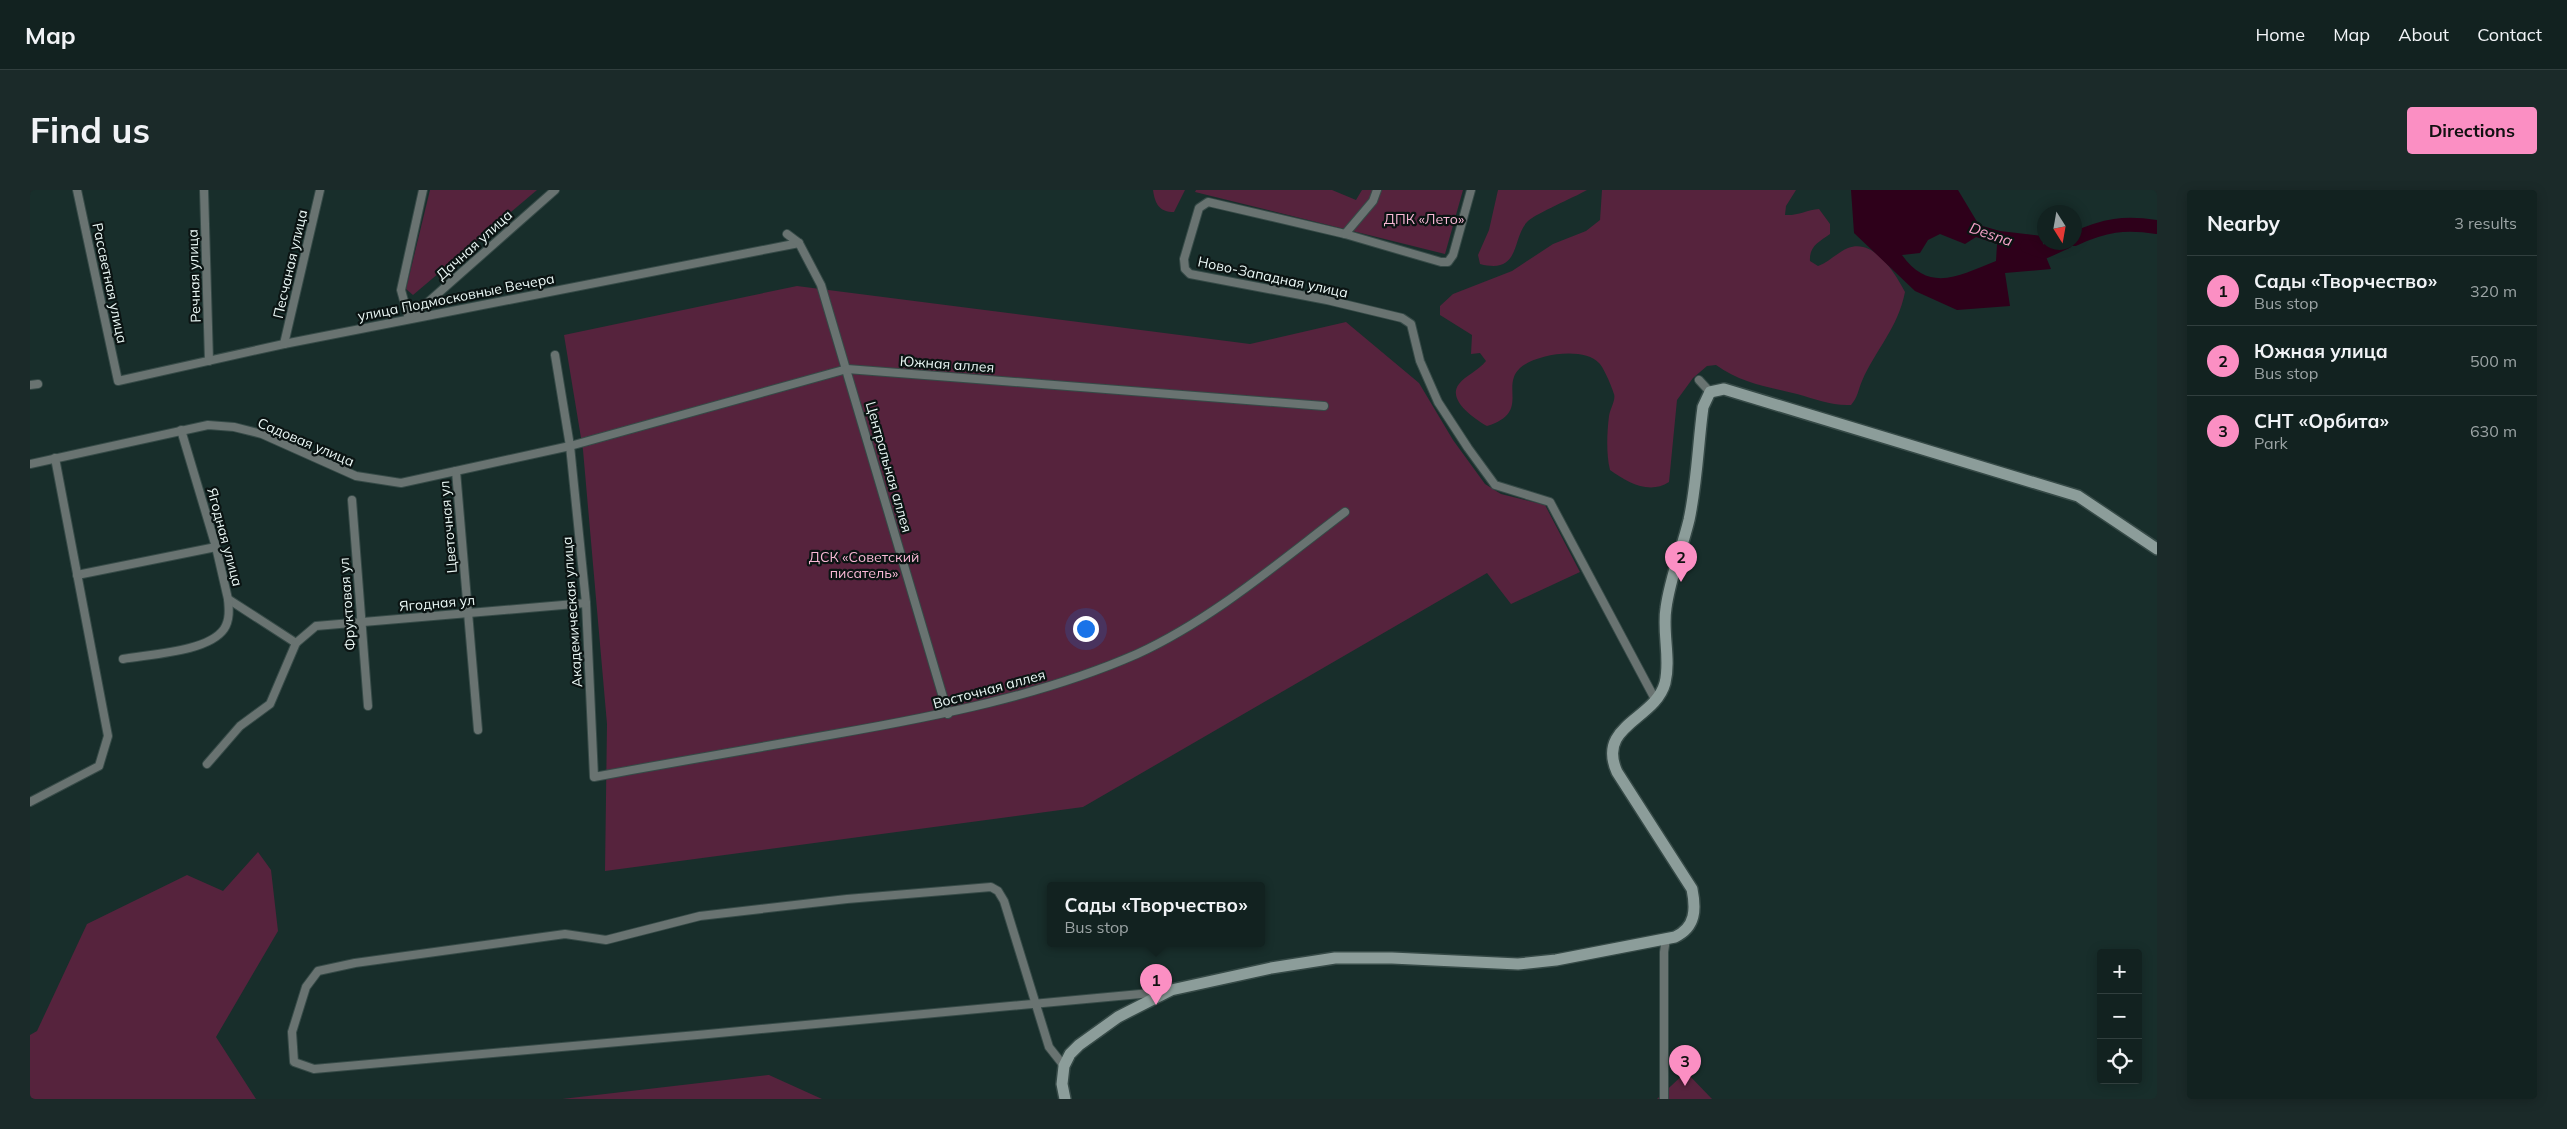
<!DOCTYPE html>
<meta charset="utf-8">
<style>
body{margin:0;font-family:Mulish,sans-serif;background:#1b2a29;color:#f1f3f6}
.controls{position:absolute;right:15px;bottom:15px;display:grid;overflow:hidden;border-radius:5px;box-shadow:0 2px 12px #0003}
.controls button{width:45px;height:45px;display:grid;place-items:center;padding:0;border:0;border-bottom:1px solid #313f3e;background:#122220;color:#f1f3f6;font:25px sans-serif}
.compass{position:absolute;left:2007px;top:15px;width:45px;height:45px;border-radius:50%;background:#122220;box-shadow:0 2px 12px #0003;rotate:169deg}
.you{position:absolute;left:1055px;top:438px;width:18px;height:18px;margin:-12px;border:4px solid #fff;border-radius:50%;background:#1a73e8;box-shadow:0 0 0 8px #1a73e833}
.badge{display:grid;place-items:center;width:32px;height:32px;border-radius:50%;background:#fb8fc3;color:#111;font-size:16px;font-weight:700}
.pin{position:absolute;translate:-50% -41px;filter:drop-shadow(0 1px 2px #0008)}
.pin::after{content:'';position:absolute;top:26px;width:18px;height:15px;background:inherit;clip-path:polygon(0 0,100% 0,50% 100%)}
.popup{position:absolute;left:1017px;top:692px;width:218px;height:65px;box-sizing:border-box;display:grid;place-content:center;border-radius:5px;background:#122220;filter:drop-shadow(0 1px 4px #0005);font-size:16px;white-space:nowrap;color:#9ca4a5}
.popup b{font-size:19px;color:#f1f3f6}
.popup::after{content:'';position:absolute;left:50%;top:100%;margin-left:-10px;border:10px solid transparent;border-top-color:#122220}
.list{margin:0;padding:0;list-style:none}
h2{display:flex;justify-content:space-between;align-items:center;height:65px;margin:0;padding:0 20px;font-size:21px}
h2 small{font-size:16px;font-weight:400;color:#9ca4a5}
.list li{display:grid;grid-template-columns:32px 1fr auto;gap:15px;align-items:center;box-sizing:border-box;height:70px;padding:0 20px;border-top:1px solid #313f3e}
.list b{display:block;font-size:19px;white-space:nowrap}
.list p{margin:0;font-size:16px;white-space:nowrap;color:#9ca4a5}
.list em{font-size:16px;font-style:normal;color:#9ca4a5}
.icon{flex:none;width:28px;height:28px;fill:none;stroke:currentColor;stroke-width:2;stroke-linecap:round;stroke-linejoin:round}
.map{position:relative;flex:none;width:2127px;height:909px;overflow:hidden;border-radius:5px}
header{display:flex;align-items:center;gap:30px;box-sizing:border-box;height:70px;padding:0 25px;background:#122220;border-bottom:1px solid #313f3e}
header strong{font-size:24px}
nav{display:flex;gap:28px;margin-inline-start:auto;font-size:18px}
.intro{display:flex;align-items:center;justify-content:space-between;box-sizing:border-box;height:120px;padding:0 30px}
h1{margin:0;font-size:35px}
.button{padding:12px 22px;border-radius:5px;background:#fb8fc3;color:#111;font-size:18px;font-weight:700}
main{display:flex;gap:30px;padding:0 30px}
aside{flex:1;background:#122220;border-radius:5px;box-shadow:0 2px 12px #0003}
.map>svg:first-child{display:block}
.green{fill:#56233d}
.water{fill:#2e001a;fill-rule:evenodd}
.lines{fill:none;stroke-linecap:round;stroke-linejoin:round}
.river{stroke:#2e001a;stroke-width:14}
.street-casing{stroke:#364a47;stroke-width:10}
.secondary-casing{stroke:#364a47;stroke-width:14}
.street{stroke:#697371;stroke-width:8}
.secondary{stroke:#8c9d9a;stroke-width:11}
.labels{text-anchor:middle;dominant-baseline:central;stroke-width:4.5;stroke-linejoin:round;paint-order:stroke}
.park-label{font-size:14px;fill:#f8b8d5;stroke:#0b1413}
.street-label{font-size:14px;fill:#ebf8f6;stroke:#0b1413}
.water-label{font-size:15px;font-style:italic;fill:#f6a3ca;stroke:#0b1413}
</style>
<header>
<strong>Map</strong>
<nav><a>Home</a><a>Map</a><a>About</a><a>Contact</a></nav>
</header>
<div class="intro"><h1>Find us</h1><a class="button">Directions</a></div>
<main>
<div class="map">
<svg width="2127" height="909" viewBox="0 0 2127 909">
<rect width="100%" height="100%" fill="#182e2b"/>
<!-- green -->
<g class="green">
<polygon points="400,0 507,0 383,105 376,99"/>
<path d="M1123 0H1155L1144 22C1129 22 1125 14 1123 0Z"/>
<polygon points="1166,0 1302,0 1326,10 1332,0 1433,0 1415,64 1165,2"/>
<path d="M1468 0H1557C1543 8 1507 23 1498 31 1481 47 1492 85 1450 74L1448 65 1459 40Z"/>
<path d="M1572 0H1766L1756 16 1755 25C1767 26 1777 20 1789 19L1800 34V44C1789 52 1779 56 1780 71L1788 76C1799 72 1808 62 1818 58 1844 48 1865 83 1875 102 1868 138 1846 159 1832 191 1828 200 1828 207 1821 215 1802 216 1785 209 1767 204 1738 197 1711 193 1686 175L1677 176 1663 188 1647 210 1639 292C1619 305 1597 292 1580 280 1576 264 1577 242 1579 226 1580 219 1586 210 1584 204 1582 197 1574 178 1569 173 1554 156 1505 164 1490 178 1470 197 1501 222 1457 236 1446 230 1416 210 1429 194 1436 185 1448 181 1456 171L1450 163 1441 164 1442 145 1410 125V116L1423 104 1482 81 1523 54 1556 41 1570 30Z"/>
<polygon points="767,96 1220,154 1316,132 1389,193 1423,250 1455,294 1471,304 1515,315 1550,382 1481,414 1457,383 1053,617 575,681 577,534 553,260 534,145"/>
<polygon points="228,662 241,680 248,741 186,847 226,909 0,909 0,845 7,841 57,734 157,685 193,701"/>
<polygon points="1656,882 1682,909 1627,909"/>
<polygon points="739,885 792,909 532,909 738,885"/>
</g>
<!-- water -->
<path class="water" d="M1821 0H1928L1949 35 1970 41 2012 46 2014 62 2021 79 1975 83 1980 116 1927 120 1885 101 1824 43ZM1910 44 1935 54 1946 47 1967 54 1966 71C1930 85 1900 104 1872 65L1890 63 1898 50Z"/>
<g class="lines">
<!-- river -->
<g class="river">
<path d="M2044 49C2075 35 2094 32 2127 37"/>
<polyline points="1997,56 2014,62 2036,52"/>
</g>
<defs>
<g id="street">
<polyline points="47,0 88,191 254,154 769,53"/>
<polyline points="174,0 179,171"/>
<polyline points="393,0 371,100 379,129 525,0"/>
<polyline points="1441,0 1423,65 1418,72 1411,72 1315,44 1178,12 1169,18 1154,69 1155,79 1160,84 1297,110 1372,128 1381,134 1390,171 1408,212 1438,258 1465,295 1520,312 1626,511"/>
<polyline points="757,44 769,53 791,95 918,524"/>
<polyline points="1315,44 1343,11 1347,0"/>
<polyline points="254,154 290,0"/>
<path d="M525 165 540 256 556 413 564 587C644 572 724 558 805 544 907 526 1011 506 1107 464 1183 429 1249 372 1315 322"/>
<polyline points="1669,190 1680,202"/>
<polyline points="0,195 8,194"/>
<polyline points="151,240 186,357 198,409 266,453 240,514 210,536 177,574"/>
<polyline points="0,274 178,235 204,237 232,244 326,286 371,293 540,256 817,179 1294,216"/>
<polyline points="426,281 448,540"/>
<polyline points="322,310 338,516"/>
<polyline points="47,385 186,357"/>
<polyline points="266,453 286,436 556,413"/>
<path d="M93 469C120 464 178 462 194 439 200 430 199 419 198 409"/>
<polyline points="0,612 69,576 78,546 25,268"/>
<path d="M1034 876 1019 857 974 711 968 701 961 697 817 709 670 726 576 750 535 744 325 773 288 781 276 797 262 842 264 872 284 879C567 854 849 829 1132 802"/>
<polyline points="1634,909 1634,762 1636,749"/>
</g>
<path id="secondary" d="M1035 909 1032 894 1034 876 1040 864 1049 855 1088 827 1141 800 1241 778 1305 768H1362L1488 774 1526 770 1645 747C1666 737 1666 719 1662 699L1587 582C1566 535 1625 530 1635 493 1641 469 1632 442 1636 418 1640 388 1652 359 1659 330 1667 293 1668 254 1673 217L1680 202 1694 199 2048 306 2127 359"/>
</defs>
<!-- street casing -->
<use href="#street" class="street-casing"/>
<!-- secondary casing -->
<use href="#secondary" class="secondary-casing"/>
<!-- street -->
<use href="#street" class="street"/>
<!-- secondary -->
<use href="#secondary" class="secondary"/>
</g>
<g class="labels">
<!-- park labels -->
<g class="park-label">
<text x="1394" y="29">ДПК «Лето»</text>
<text x="834" y="367">ДСК «Советский<tspan x="834" dy="16">писатель»</tspan></text>
</g>
<!-- street labels -->
<g class="street-label">
<text transform="translate(444 55) rotate(-42)">Дачная улица</text>
<text transform="translate(260 74) rotate(-77)">Песчаная улица</text>
<text transform="translate(164 86) rotate(-92)">Речная улица</text>
<text transform="translate(1243 87) rotate(12)">Ново-Западная улица</text>
<text transform="translate(80 93) rotate(78)">Рассветная улица</text>
<text transform="translate(426 107) rotate(-11)">улица Подмосковные Вечера</text>
<text transform="translate(917 174) rotate(4)">Южная аллея</text>
<text transform="translate(276 252) rotate(23)">Садовая улица</text>
<text transform="translate(859 277) rotate(74)">Центральная аллея</text>
<text transform="translate(418 337) rotate(-95)">Цветочная ул</text>
<text transform="translate(195 347) rotate(75)">Ягодная улица</text>
<text transform="translate(407 413) rotate(-5)">Ягодная ул</text>
<text transform="translate(317 414) rotate(-94)">Фруктовая ул</text>
<text transform="translate(542 422) rotate(-94)">Академическая улица</text>
<text transform="translate(959 499) rotate(-15)">Восточная аллея</text>
</g>
<!-- water labels -->
<g class="water-label">
<text transform="translate(1961 44) rotate(19)">Desna</text>
</g>
</g>
</svg>
<div class="controls">
<button>+</button>
<button>−</button>
<button><svg class="icon" aria-label="locate" viewBox="0 0 24 24"><circle cx="12" cy="12" r="6"/><path d="M12 2v4M12 18v4M2 12h4M18 12h4"/></svg></button>
</div>
<svg class="compass" viewBox="-18 -18 36 36"><path d="M0-13l5 13h-10z" fill="#e53935"/><path d="M0 13l5-13h-10z" fill="#9ca4a5"/></svg>
<div class="you"></div>
<div class="pin badge" style="left:1126px;top:815px">1</div>
<div class="popup"><b>Сады «Творчество»</b>Bus stop</div>
<div class="pin badge" style="left:1651px;top:392px">2</div>
<div class="pin badge" style="left:1655px;top:896px">3</div>
</div>
<aside>
<h2>Nearby<small>3 results</small></h2>
<ul class="list">
<li><span class="badge">1</span><div><b>Сады «Творчество»</b><p>Bus stop</p></div><em>320 m</em></li>
<li><span class="badge">2</span><div><b>Южная улица</b><p>Bus stop</p></div><em>500 m</em></li>
<li><span class="badge">3</span><div><b>СНТ «Орбита»</b><p>Park</p></div><em>630 m</em></li>
</ul>
</aside>
</main>
